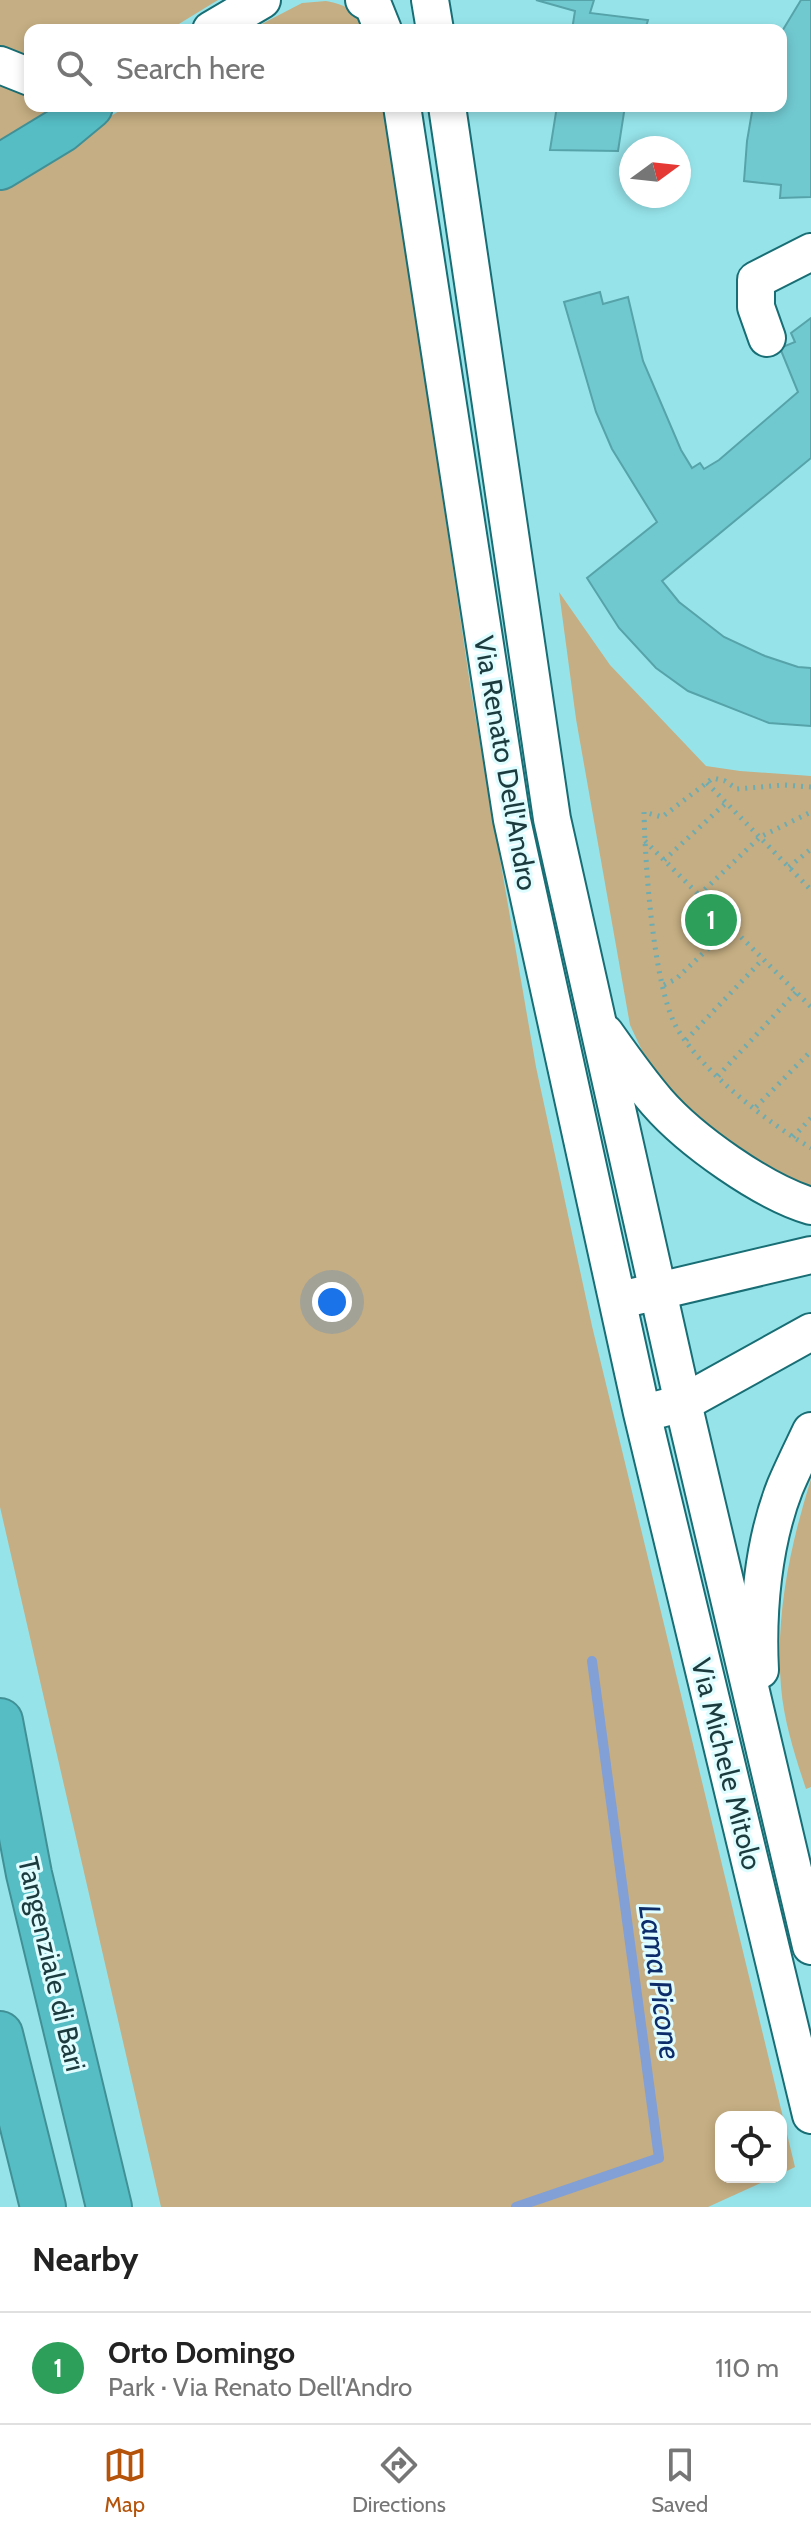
<!DOCTYPE html>
<html lang="en">
<head>
<meta charset="utf-8">
<style>
	:root { --surface:#fff; --page:#f2f2f2; --text:#222; --muted:#767676; --line:#e0e0e0; --accent:#b45309 }
	body { margin:0; font-family:Cabin,sans-serif; background:var(--page); color:var(--text) }
	.controls { position:absolute; right:24px; bottom:24px; display:grid; overflow:hidden; border-radius:16px; box-shadow:0 4px 12px #0003 }
	.controls button { width:72px; height:72px; display:grid; place-items:center; padding:0; border:0; border-bottom:2px solid var(--line); background:var(--surface); color:var(--text); font:40px sans-serif }
	.compass { position:absolute; left:619px; top:136px; width:72px; height:72px; border-radius:50%; background:var(--surface); box-shadow:0 4px 12px #0003; rotate:75deg }
	.you { position:absolute; left:332px; top:1302px; width:28px; height:28px; margin:-20px; border:6px solid #fff; border-radius:50%; background:#1a73e8; box-shadow:0 0 0 12px #1a73e833 }
	.badge { display:grid; place-items:center; width:52px; height:52px; border-radius:50%; background:var(--accent); color:#fff; font-size:26px; font-weight:700 }
	.pin { position:absolute; translate:-50% -50%; border:4px solid #fff; box-shadow:0 2px 8px #0006 }
	.list { margin:0; padding:0; list-style:none }
	h2 { display:flex; justify-content:space-between; align-items:center; height:104px; margin:0; padding:0 32px; font-size:34px }
	h2 small { font-size:26px; font-weight:400; color:var(--muted) }
	.list li { display:grid; grid-template-columns:52px 1fr auto; gap:24px; align-items:center; box-sizing:border-box; height:112px; padding:0 32px; border-top:2px solid var(--line) }
	.list b { display:block; font-size:30px; white-space:nowrap }
	.list p { margin:0; font-size:26px; white-space:nowrap; color:var(--muted) }
	.list em { font-size:26px; font-style:normal; color:var(--muted) }
	.icon { flex:none; width:44px; height:44px; fill:none; stroke:currentColor; stroke-width:2; stroke-linecap:round; stroke-linejoin:round }
	.map { position:relative; flex:none; width:811px; height:2207px; overflow:hidden }
	.search { position:absolute; background:var(--surface); box-shadow:0 4px 12px #0003; left:24px; right:24px; top:24px; height:88px; display:flex; align-items:center; gap:20px; box-sizing:border-box; padding:0 28px; border-radius:16px; color:var(--muted); font-size:30px }
	.sheet { height:216px; background:var(--surface) }
	nav { display:flex; justify-content:space-around; align-items:center; box-sizing:border-box; height:112px; border-top:2px solid var(--line); background:var(--surface); font-size:22px; color:var(--muted) }
	nav a { display:grid; justify-items:center; gap:4px }
	nav .on { color:var(--accent) }
	.map>svg:first-child { display:block }
</style>
</head>
<body>
<div class="map">
<svg width="811" height="2207" viewBox="0 0 811 2207">
	<rect width="100%" height="100%" fill="#96e4ea"/>
	<g fill="#c5ae83">
		<polygon points="0,0 218,0 169,30 30,30 30,60 0,46"/>
		<path d="M 326,1 C 346,5 359,11 370,30 L 250,30 L 302,3 Z"/>
		<polygon points="0,85 30,96 30,106 70,106 0,149"/>
		<polygon points="127,106 385,106 471,691 536,1067 592,1326 795,2167 781,2174 781,2117 721,2117 721,2177 774,2177 708,2207 161,2207 0,1507 0,186"/>
		<polygon points="559,592 610,665 706,766 740,771 811,776 811,1192 738,1150 690,1111 653,1074 630,1025 576,719"/>
		<path d="M 811,1479 L 811,1787 L 806,1789 C 795,1756 784,1722 781,1687 C 775,1616 790,1546 811,1479 Z"/>
	</g>
	<g fill="none" stroke-linecap="round" stroke-linejoin="round">
		<polyline stroke="#82a0d5" stroke-width="10" points="516,2207 659,2158 592,1661"/>
	</g>
	<g fill="#71c9d0" stroke="#56a3a9" stroke-width="2">
		<polygon points="536,0 594,0 590,13 648,20 645,30 572,30 575,11"/>
		<polygon points="801,0 811,0 811,197 780,198 781,185 744,181 747,141 753,106 781,106 781,33"/>
		<polygon points="557,106 625,106 618,151 550,150"/>
		<polygon points="600,292 603,304 628,297 643,361 681,450 692,468 700,463 704,469 719,460 798,392 780,348 795,342 791,333 811,318 811,458 662,581 679,602 724,637 765,656 798,667 811,668 811,726 769,723 688,691 656,668 619,628 587,578 657,522 612,449 596,412 564,302"/>
	</g>
	<g fill="none" stroke-linecap="round" stroke-linejoin="round">
		<g stroke="#186e74" stroke-width="40">
			<g id="minor">
				<polyline points="364,0 373,5 383,30"/>
				<polyline points="430,0 435,30"/>
				<polyline points="211,30 262,0"/>
				<polyline points="0,65 30,77"/>
				<polyline points="402,106 512,820 642,1413 811,2115"/>
				<polyline points="447,106 552,819 683,1403 811,1946"/>
				<polyline points="767,338 756,307 756,280 811,252"/>
				<path d="M 605,1033 C 622,1057 638,1080 657,1102 C 690,1140 763,1192 811,1206"/>
				<polyline points="633,1297 811,1255"/>
				<polyline points="660,1409 683,1403 811,1332"/>
				<path d="M 760,1670 C 757,1611 763,1543 785,1487 C 793,1468 802,1450 811,1431"/>
			</g>
		</g>
		<g stroke="#419096" stroke-width="48">
			<g id="highway">
				<polyline points="0,167 61,130 90,106"/>
				<polyline points="0,1721 29,1874 109,2207"/>
				<polyline points="0,2034 43,2207"/>
			</g>
		</g>
		<g stroke="#6dacb1" stroke-width="5" stroke-dasharray="2 6" stroke-linecap="butt">
			<polyline points="707,783 811,890"/>
			<path d="M 811,787 L 784,785 L 737,789 L 725,781 L 713,778 L 662,817 L 644,812 C 645,862 653,989 678,1030 C 704,1073 768,1123 811,1148"/>
			<polyline points="645,841 811,1007"/>
			<polyline points="664,860 726,803"/>
			<polyline points="789,867 811,849"/>
			<polyline points="699,895 760,837 811,812"/>
			<polyline points="664,985 676,979 731,927"/>
			<polyline points="686,1040 763,959"/>
			<polyline points="718,1076 796,992"/>
			<polyline points="756,1107 811,1051"/>
			<polyline points="793,1137 811,1118"/>
		</g>
		<use href="#minor" stroke="#fff" stroke-width="36"/>
		<use href="#highway" stroke="#56bdc5" stroke-width="44"/>
	</g>
	<g text-anchor="middle" dominant-baseline="central" stroke-width="6" stroke-linejoin="round" paint-order="stroke">
		<g font-size="28" fill="#1b3b3e" stroke="#dffcfe">
			<text transform="translate(506 763) rotate(80)">Via Renato Dell'Andro</text>
			<text transform="translate(727 1764) rotate(76)">Via Michele Mitolo</text>
			<text transform="translate(52 1964) rotate(77)">Tangenziale di Bari</text>
		</g>
		<g font-size="30" font-style="italic" fill="#0d2c6a" stroke="#dffcfe">
			<text transform="translate(660 1982) rotate(82)">Lama Picone</text>
		</g>
	</g>
</svg>
<div class="controls">
<button><svg class="icon" aria-label="locate" viewBox="0 0 24 24"><circle cx="12" cy="12" r="6"/><path d="M12 2v4M12 18v4M2 12h4M18 12h4"/></svg></button>
</div>
<svg class="compass" viewBox="-18 -18 36 36"><path d="M0-13l5 13h-10z" fill="#e53935"/><path d="M0 13l5-13h-10z" fill="#767676"/></svg>
<div class="you"></div>
<div class="pin badge" style="left:711px;top:920px;background:#2e9e5b">1</div>
<div class="search"><svg class="icon" aria-label="search" viewBox="0 0 24 24"><circle cx="10" cy="10" r="6"/><path d="M15 15l6 6"/></svg>Search here</div>
</div>
<section class="sheet">
<h2>Nearby<small></small></h2>
<ul class="list">
<li><span class="badge" style="background:#2e9e5b">1</span><div><b>Orto Domingo</b><p>Park · Via Renato Dell'Andro</p></div><em>110 m</em></li>
</ul>
</section>
<nav>
<a class="on"><svg class="icon" aria-label="map" viewBox="0 0 24 24"><path d="M3 6l6-2 6 2 6-2v14l-6 2-6-2-6 2zM9 4v14M15 6v14"/></svg>Map</a>
<a><svg class="icon" aria-label="directions" viewBox="0 0 24 24"><path d="M12 3l9 9-9 9-9-9zM9 14v-3h6M13 9l2 2-2 2"/></svg>Directions</a>
<a><svg class="icon" aria-label="saved" viewBox="0 0 24 24"><path d="M7 4h10v16l-5-4-5 4z"/></svg>Saved</a>
</nav>
</body>
</html>
